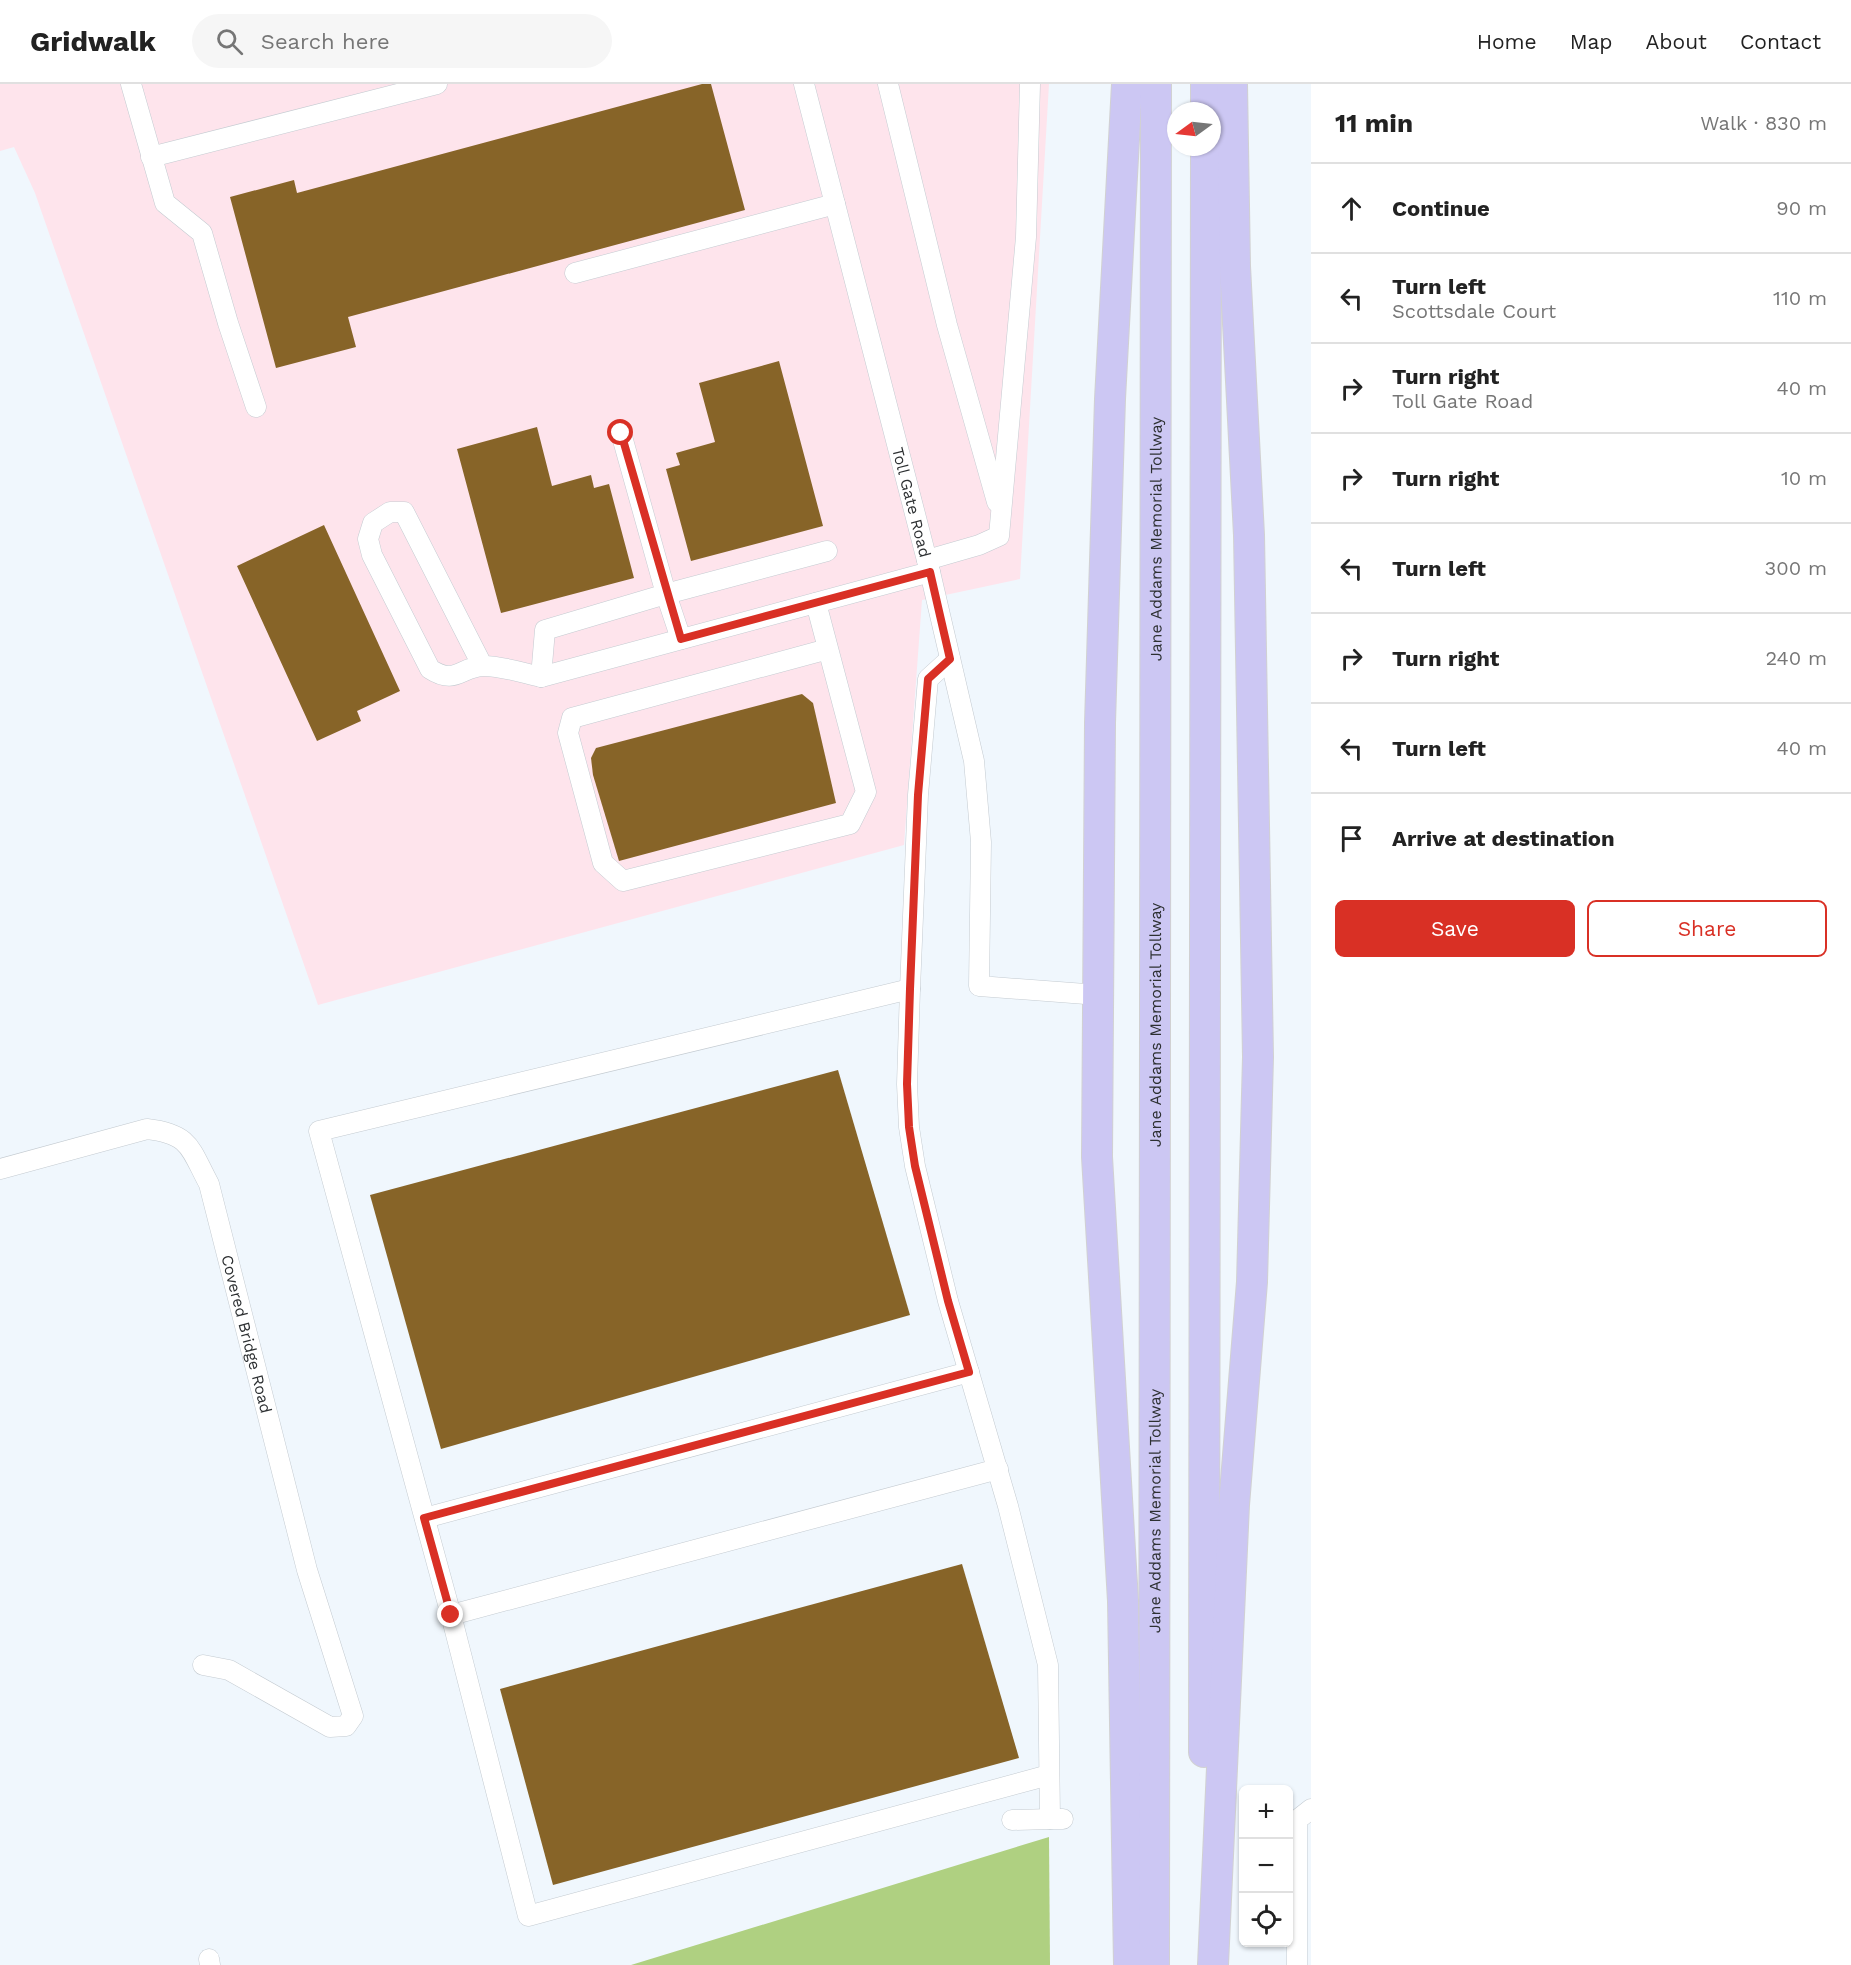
<!DOCTYPE html>
<html lang="en">
<head>
<meta charset="utf-8">
<style>
	:root { --surface:#fff; --page:#f6f6f6; --text:#222; --muted:#767676; --line:#e0e0e0; --accent:#d93025 }
	body { margin:0; font-family:"Work Sans",sans-serif; background:var(--page); color:var(--text) }
	.controls { position:absolute; right:18px; bottom:18px; display:grid; overflow:hidden; border-radius:9px; box-shadow:0 2px 4px #0004 }
	.controls button { width:54px; height:54px; display:grid; place-items:center; padding:0; border:0; border-bottom:2px solid var(--line); background:var(--surface); color:var(--text); font:30px sans-serif }
	.compass { position:absolute; left:1167px; top:18px; width:54px; height:54px; border-radius:50%; background:var(--surface); box-shadow:0 2px 4px #0004; rotate:255deg }
	.stop { position:absolute; width:18px; height:18px; margin:-14px; border:4px solid #d93025; border-radius:50%; background:#fff }
	.stop.end { background:#d93025; border-color:#fff; box-shadow:0 2px 6px #0008 }
	.list { margin:0; padding:0; list-style:none }
	h2 { display:flex; justify-content:space-between; align-items:center; height:78px; margin:0; padding:0 24px; font-size:26px }
	h2 small { font-size:20px; font-weight:400; color:var(--muted) }
	.list li { display:grid; grid-template-columns:39px 1fr auto; gap:18px; align-items:center; box-sizing:border-box; height:90px; padding:0 24px; border-top:2px solid var(--line) }
	.list b { display:block; font-size:22px; white-space:nowrap }
	.list p { margin:0; font-size:20px; white-space:nowrap; color:var(--muted) }
	.list em { font-size:20px; font-style:normal; color:var(--muted) }
	.actions { display:flex; gap:12px; padding:18px 24px }
	.actions a { flex:1; padding:14px 0; border:2px solid var(--accent); border-radius:9px; text-align:center; font-size:21px; color:var(--accent) }
	.actions .main { background:var(--accent); color:#fff }
	.icon { flex:none; width:33px; height:33px; fill:none; stroke:currentColor; stroke-width:2; stroke-linecap:round; stroke-linejoin:round }
	.map { position:relative; flex:none; width:1311px; height:1881px; overflow:hidden }
	header { display:flex; align-items:center; gap:36px; box-sizing:border-box; height:84px; padding:0 30px; background:var(--surface); border-bottom:2px solid var(--line) }
	header strong { font-size:28px }
	nav { display:flex; gap:33px; margin-inline-start:auto; font-size:21px }
	.search { width:420px; height:54px; background:var(--page); display:flex; align-items:center; gap:15px; box-sizing:border-box; padding:0 21px; border-radius:33px; color:var(--muted); font-size:22px }
	main { display:flex }
	aside { flex:1; background:var(--surface) }
	.map>svg:first-child { display:block }
</style>
</head>
<body>
<header>
<strong>Gridwalk</strong>
<div class="search"><svg class="icon" aria-label="search" viewBox="0 0 24 24"><circle cx="10" cy="10" r="6"/><path d="M15 15l6 6"/></svg>Search here</div>
<nav><a>Home</a><a>Map</a><a>About</a><a>Contact</a></nav>
</header>
<main>
<div class="map">
<svg width="1311" height="1881" viewBox="0 0 1311 1881">
	<rect width="100%" height="100%" fill="#f0f7fd"/>
	<polygon fill="#fee4ec" points="0,0 1049,0 1020,495 922,516 904,761 318,921 35,109 14,63 0,67"/>
	<polygon fill="#afd081" points="1049,1753 1050,1881 631,1881"/>
	<g fill="#876428">
		<polygon points="702,0 711,0 745,126 348,233 356,263 276,284 230,113 294,96 297,109"/>
		<polygon points="779,277 823,442 691,477 666,385 680,381 676,369 715,358 699,299"/>
		<polygon points="537,343 552,402 591,391 594,404 609,400 634,494 501,529 457,365"/>
		<polygon points="324,441 400,607 357,627 361,637 317,657 237,482"/>
		<polygon points="802,610 813,619 836,719 619,777 593,691 591,674 596,664"/>
		<polygon points="838,986 910,1231 441,1365 370,1111"/>
		<polygon points="962,1480 1019,1674 553,1801 500,1605"/>
	</g>
	<g fill="none" stroke-linecap="round" stroke-linejoin="round">
		<g stroke="#c4cbd1" stroke-width="21">
			<g id="minor">
				<polyline points="131,0 165,119 202,149 228,239 256,323"/>
				<path id="s1" d="M 804,0 L 930,488 L 974,677 L 981,758 L 979,902 L 1099,911"/>
				<polyline points="888,0 947,241 997,418"/>
				<polyline points="151,73 437,0"/>
				<polyline points="575,189 835,120"/>
				<polyline points="927,476 979,461 999,452 1026,153 1030,0"/>
				<polyline points="816,519 866,708 850,740 623,797 603,779 568,649 572,634 828,565"/>
				<polyline points="681,555 666,510 827,467"/>
				<polyline points="950,575 928,595 918,711 910,905 907,1000 909,1043 915,1082 948,1217 1008,1422 1048,1581 1050,1735 1063,1735"/>
				<path d="M 482,581 L 404,428 L 390,428 L 373,439 L 368,455 L 372,471 L 430,585 C 456,602 461,582 484,582 C 502,582 523,589 541,593 L 930,488"/>
				<polyline points="541,593 545,546 666,510 621,349"/>
				<path id="s2" d="M 0,1085 L 147,1045 C 191,1050 190,1065 209,1100 L 307,1486 L 353,1632 L 346,1642 L 330,1643 L 229,1586 L 203,1581"/>
				<polyline points="998,1385 451,1531 528,1832 1049,1691"/>
				<polyline points="425,1434 969,1288"/>
				<polyline points="451,1531 319,1047 910,905"/>
				<polyline points="1012,1736 1050,1735"/>
				<polyline points="209,1875 210,1881"/>
				<polyline points="1297,1881 1297,1736 1311,1725"/>
			</g>
		</g>
		<g stroke="#d1d1d2" stroke-width="32">
			<g id="highway">
				<polyline points="1127,0 1110,315 1100,639 1097,1073 1123,1517 1129,1881"/>
				<polyline points="1206,27 1206,0"/>
				<polyline points="1204,1668 1206,63"/>
				<path id="s3" d="M 1154,1881 L 1156,0"/>
				<polyline points="1213,1881 1234,1421 1252,1198 1258,973 1249,451 1235,182 1232,0"/>
			</g>
		</g>
		<use href="#minor" stroke="#fff" stroke-width="20"/>
		<use href="#highway" stroke="#ccc7f3" stroke-width="30"/>
	</g>
	<g fill="none" stroke-linecap="round" stroke-linejoin="round">
		<polyline stroke="#d93025" stroke-width="8" points="451,1531 424,1434 969,1288 948,1217 915,1082 909,1043 907,1000 910,905 918,711 928,595 950,575 930,488 681,555 621,349"/>
	</g>
	<g text-anchor="middle" dominant-baseline="central" stroke-width="6" stroke-linejoin="round" paint-order="stroke">
		<g font-size="16" fill="#2d3032" stroke="#fff">
			<text stroke="none"><textPath href="#s1" startOffset="432">Toll Gate Road</textPath></text>
			<text stroke="none"><textPath href="#s3" startOffset="1426">Jane Addams Memorial Tollway</textPath></text>
			<text stroke="none"><textPath href="#s3" startOffset="940">Jane Addams Memorial Tollway</textPath></text>
			<text stroke="none"><textPath href="#s2" startOffset="396">Covered Bridge Road</textPath></text>
			<text stroke="none"><textPath href="#s3" startOffset="454">Jane Addams Memorial Tollway</textPath></text>
		</g>
	</g>
</svg>
<div class="controls">
<button>+</button>
<button>−</button>
<button><svg class="icon" aria-label="locate" viewBox="0 0 24 24"><circle cx="12" cy="12" r="6"/><path d="M12 2v4M12 18v4M2 12h4M18 12h4"/></svg></button>
</div>
<svg class="compass" viewBox="-18 -18 36 36"><path d="M0-13l5 13h-10z" fill="#e53935"/><path d="M0 13l5-13h-10z" fill="#767676"/></svg>
<div class="stop" style="left:621px;top:349px"></div>
<div class="stop end" style="left:451px;top:1531px"></div>
</div>
<aside>
<h2>11 min<small>Walk · 830 m</small></h2>
<ul class="list">
<li><svg class="icon" aria-label="ahead" viewBox="0 0 24 24"><path d="M12 20V5M6 11l6-6 6 6"/></svg><div><b>Continue</b></div><em>90 m</em></li>
<li><svg class="icon" aria-label="left" viewBox="0 0 24 24"><path d="M17 20v-9H6M10 6l-5 5 5 5"/></svg><div><b>Turn left</b><p>Scottsdale Court</p></div><em>110 m</em></li>
<li><svg class="icon" aria-label="right" viewBox="0 0 24 24"><path d="M7 20v-9h11M14 6l5 5-5 5"/></svg><div><b>Turn right</b><p>Toll Gate Road</p></div><em>40 m</em></li>
<li><svg class="icon" aria-label="right" viewBox="0 0 24 24"><path d="M7 20v-9h11M14 6l5 5-5 5"/></svg><div><b>Turn right</b></div><em>10 m</em></li>
<li><svg class="icon" aria-label="left" viewBox="0 0 24 24"><path d="M17 20v-9H6M10 6l-5 5 5 5"/></svg><div><b>Turn left</b></div><em>300 m</em></li>
<li><svg class="icon" aria-label="right" viewBox="0 0 24 24"><path d="M7 20v-9h11M14 6l5 5-5 5"/></svg><div><b>Turn right</b></div><em>240 m</em></li>
<li><svg class="icon" aria-label="left" viewBox="0 0 24 24"><path d="M17 20v-9H6M10 6l-5 5 5 5"/></svg><div><b>Turn left</b></div><em>40 m</em></li>
<li><svg class="icon" aria-label="arrive" viewBox="0 0 24 24"><path d="M6 21V4h12l-3 4 3 4H6"/></svg><div><b>Arrive at destination</b></div></li>
</ul>
<div class="actions"><a class="main">Save</a><a>Share</a></div>
</aside>
</main>
</body>
</html>
